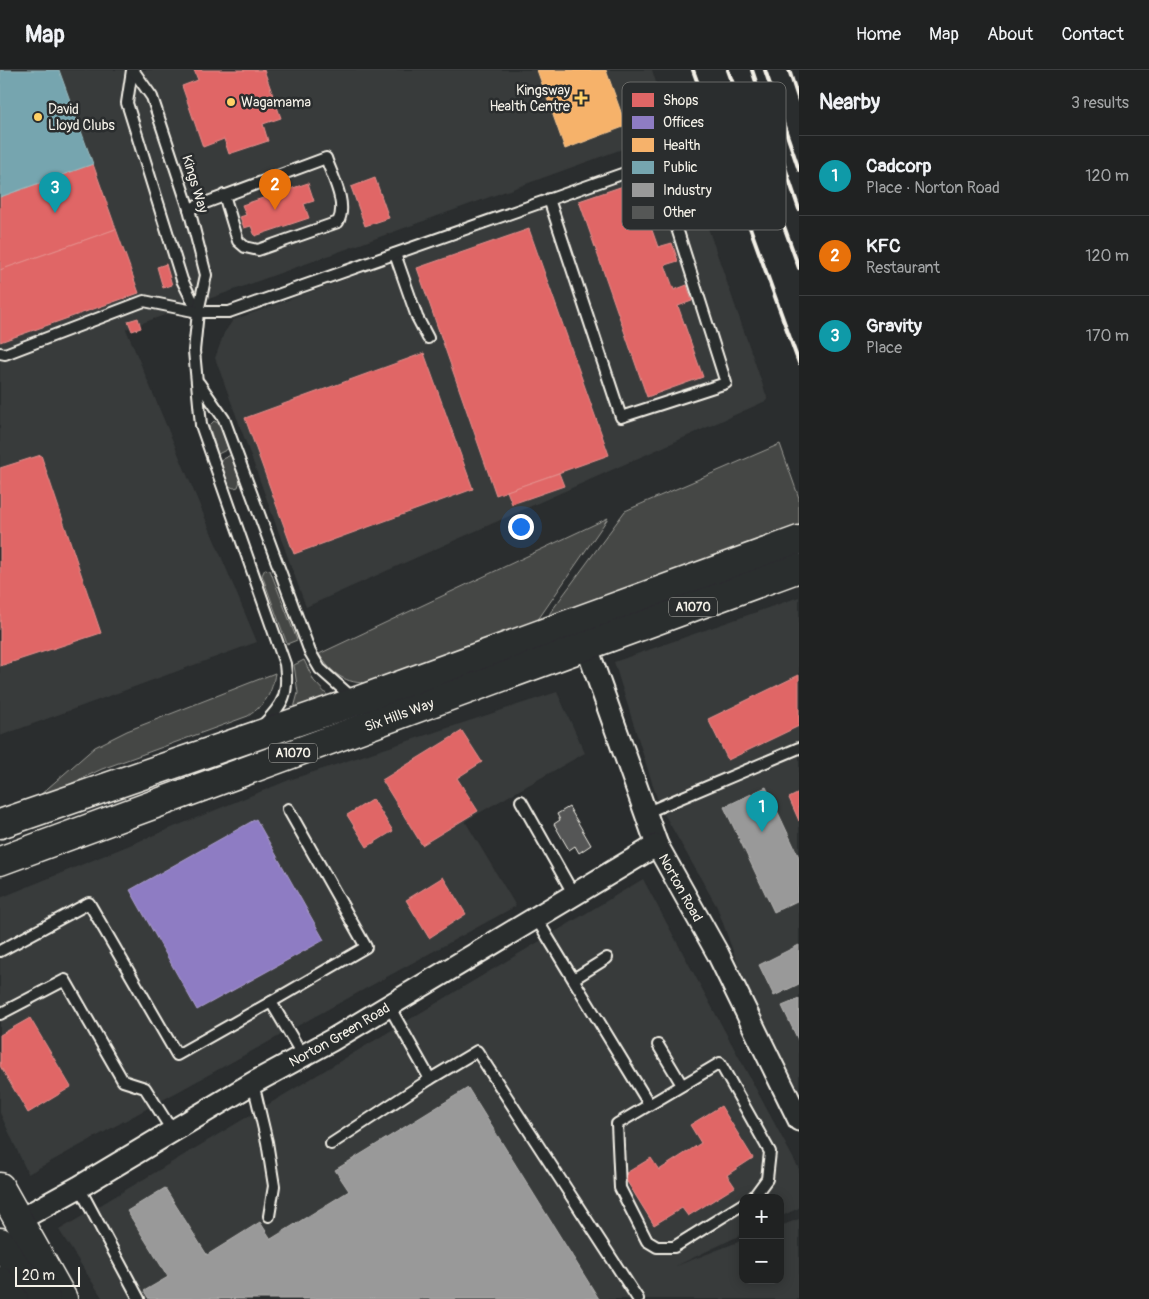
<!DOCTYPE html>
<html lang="en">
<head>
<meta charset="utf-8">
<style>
	:root { --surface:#202222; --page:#282a2a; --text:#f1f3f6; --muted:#a2a4a5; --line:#3d3f40; --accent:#ffd166 }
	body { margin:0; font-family:Pangolin,sans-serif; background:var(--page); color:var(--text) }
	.controls { position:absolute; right:15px; bottom:15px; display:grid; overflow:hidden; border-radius:10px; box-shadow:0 2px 12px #0003 }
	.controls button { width:45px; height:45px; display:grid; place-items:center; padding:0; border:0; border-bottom:1px solid var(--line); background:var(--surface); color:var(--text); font:25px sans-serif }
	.scale { position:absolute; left:15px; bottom:12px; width:65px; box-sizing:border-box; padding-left:5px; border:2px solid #f4f1e8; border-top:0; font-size:14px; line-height:18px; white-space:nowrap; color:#f4f1e8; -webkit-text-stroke:4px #2a2d2e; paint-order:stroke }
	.you { position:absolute; left:520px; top:456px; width:18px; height:18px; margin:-12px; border:4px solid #fff; border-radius:50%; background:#1a73e8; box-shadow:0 0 0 8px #1a73e833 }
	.badge { display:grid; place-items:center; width:32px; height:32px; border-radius:50%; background:var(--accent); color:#fff; font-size:16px; font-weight:700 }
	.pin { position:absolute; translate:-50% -41px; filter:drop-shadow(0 1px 2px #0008) }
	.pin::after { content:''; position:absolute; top:26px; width:18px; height:15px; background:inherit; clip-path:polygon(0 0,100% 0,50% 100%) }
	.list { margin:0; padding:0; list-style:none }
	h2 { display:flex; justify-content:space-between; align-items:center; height:65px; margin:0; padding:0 20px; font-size:21px }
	h2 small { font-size:16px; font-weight:400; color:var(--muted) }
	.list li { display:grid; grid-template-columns:32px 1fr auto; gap:15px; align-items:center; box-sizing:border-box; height:80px; padding:0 20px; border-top:1px solid var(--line) }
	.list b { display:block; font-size:19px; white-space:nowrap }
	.list p { margin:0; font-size:16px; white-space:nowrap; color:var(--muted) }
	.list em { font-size:16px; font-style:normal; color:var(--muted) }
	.map { position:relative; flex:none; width:799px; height:1229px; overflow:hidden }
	header { display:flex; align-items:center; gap:30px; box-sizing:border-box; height:70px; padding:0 25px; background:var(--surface); border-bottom:1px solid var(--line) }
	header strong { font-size:24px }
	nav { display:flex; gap:28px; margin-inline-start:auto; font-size:18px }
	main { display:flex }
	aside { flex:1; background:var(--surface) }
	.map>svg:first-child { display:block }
</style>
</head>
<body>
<header>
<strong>Map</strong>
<nav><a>Home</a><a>Map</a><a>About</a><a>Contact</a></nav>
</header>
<main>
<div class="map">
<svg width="799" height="1229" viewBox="0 0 799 1229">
	<rect width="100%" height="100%" fill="#2a2d2e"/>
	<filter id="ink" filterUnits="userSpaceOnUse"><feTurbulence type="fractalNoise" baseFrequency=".02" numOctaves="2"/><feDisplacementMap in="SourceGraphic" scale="10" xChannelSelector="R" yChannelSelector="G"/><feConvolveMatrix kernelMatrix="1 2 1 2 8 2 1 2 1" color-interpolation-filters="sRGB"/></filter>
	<g filter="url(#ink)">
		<g fill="#373a3a">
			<polygon points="0,0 652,0 672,61 126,259 257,572 0,666"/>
			<polygon points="683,86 768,330 306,537 215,288 224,263 233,250"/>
			<polygon points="799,527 799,1064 717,837 659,735 614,592"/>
			<polygon points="557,622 585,683 465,751 516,836 28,1104 0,1043 0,828 289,710"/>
			<polygon points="643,809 799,1099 799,1138 780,1147 780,1128 743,1128 743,1164 676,1196 743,1170 743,1210 780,1210 780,1156 799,1149 799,1229 103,1229 59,1160"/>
		</g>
		<g fill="#444645" stroke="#9c9c96">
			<polygon points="214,351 220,354 228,379 218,384 209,356"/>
			<polygon points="780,374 799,428 799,456 549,548 550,543 625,441"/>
			<polygon points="231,385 240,411 238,417 234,418 229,416 220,390"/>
			<path d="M 608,448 L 535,554 L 370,613 C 345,614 332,604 319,584 Z"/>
			<polygon points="265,499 270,500 297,570 287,574 262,505"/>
			<polygon points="304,590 314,611 330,628 293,642 298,623 294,595"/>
			<path d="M 275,603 C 272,623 266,634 248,646 L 102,699 L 32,732 L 95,677 L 127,661 Z"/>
		</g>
		<g fill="#e06666" stroke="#e6908d">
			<polygon points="194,0 264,0 281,48 263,54 268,71 229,84 224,69 203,77 182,16 198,10"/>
			<polygon points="93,94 116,159 0,200 0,127"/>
			<polygon points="375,108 389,148 365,156 351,117"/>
			<polygon points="635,112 658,177 672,173 678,191 665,195 674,220 687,215 692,231 678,236 703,307 647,327 579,131"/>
			<polygon points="308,113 314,131 304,134 309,148 255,166 251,156 244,158 240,147 246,145 242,135"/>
			<polygon points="116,159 139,223 0,272 0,200"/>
			<polygon points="529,159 609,385 496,425 417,198"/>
			<polygon points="166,194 172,215 163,218 157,197"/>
			<polygon points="138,248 141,258 132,261 128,251"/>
			<polygon points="424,283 473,419 294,484 245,348"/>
			<polygon points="41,385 101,563 0,596 0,398"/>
			<polygon points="559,403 564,416 512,434 507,421"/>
			<polygon points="799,605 799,656 728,690 708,649"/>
			<polygon points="462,661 482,692 457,708 478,741 422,775 382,710"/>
			<polygon points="799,723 799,751 789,728"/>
			<polygon points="373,729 393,761 367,777 347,745"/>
			<polygon points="443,807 466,844 429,868 406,830"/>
			<polygon points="30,948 71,1017 28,1043 0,996 0,965"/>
			<polygon points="721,1036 753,1088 727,1105 735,1117 688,1146 682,1138 654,1155 623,1105 651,1088 659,1100 701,1073 690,1055"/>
		</g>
		<polygon fill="#8e7cc3" stroke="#ad9fce" points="256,749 324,870 197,940 130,820"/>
		<polygon fill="#f6b26b" stroke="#f5c590" points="537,0 606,0 626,56 565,79"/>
		<polygon fill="#76a5af" stroke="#9cbcc0" points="0,0 59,0 93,94 0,127"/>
		<g fill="#999" stroke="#b4b3b1">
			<polygon points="766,717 799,787 799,830 774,842 724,737"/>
			<polygon points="799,875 799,914 774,926 759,895"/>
			<polygon points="799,929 799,972 782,936"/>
			<polygon points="468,1018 599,1229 149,1229 144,1221 168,1207 127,1141 165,1118 207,1185 260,1152 271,1169 349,1121 335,1100"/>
		</g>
		<polygon fill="#555756" stroke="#f4f1e8" points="569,737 591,775 579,783 575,776 569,780 554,754 560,750 557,744"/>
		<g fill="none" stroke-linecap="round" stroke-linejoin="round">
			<g stroke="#f4f1e8" stroke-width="14">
				<g id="lane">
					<polyline points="132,0 127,33 182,210 198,242"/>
					<path d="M 133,0 L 152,27 L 189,139 L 206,205 L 198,242 L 194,281 L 201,355 L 285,594 C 289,624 284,634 262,656"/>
					<path d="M 189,139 L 326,88 C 332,106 348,134 338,152 L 258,180 L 245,177 L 238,171 L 224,125"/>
					<polyline points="395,184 417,247 428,268"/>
					<polyline points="0,283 5,284 144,231 198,242 229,242 656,92 726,313 621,347 549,129"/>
					<polyline points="199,313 224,349 310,582 320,599 355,630"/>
					<polyline points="521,731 574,825"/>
					<polyline points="645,743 799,678"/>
					<polyline points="536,848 649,1034"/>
					<polyline points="0,881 89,833 177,985 271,932 303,986"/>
					<polyline points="575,908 607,888"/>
					<polyline points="271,932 366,877 288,739"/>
					<polyline points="0,944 65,910 123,1011 145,1018 173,1062"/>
					<polyline points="658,975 682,1015"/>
					<polyline points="430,1009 477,981 638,1229"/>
					<polyline points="253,1013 267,1072 274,1116 269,1146"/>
					<polyline points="331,1074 430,1009 389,936"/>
					<polyline points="79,1117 139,1229"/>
					<polyline points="743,1134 674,1177 657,1177 647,1171 620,1118 617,1054 720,993 770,1082 767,1109 753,1128"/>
				</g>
			</g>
			<g stroke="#f4f1e8" stroke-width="25">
				<g id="street">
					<path id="s1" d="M 586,575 L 657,775 L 718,884 L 799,1050"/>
					<path id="s2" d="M 19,1150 L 79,1117 L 253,1013 L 332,970 L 657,775"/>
				</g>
			</g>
			<g stroke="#f4f1e8" stroke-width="31">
				<g id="primary">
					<polyline points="0,754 357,631 799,470"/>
					<path id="s3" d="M 0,791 L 799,498"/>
					<polyline points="0,1117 63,1229"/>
					<polyline points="0,1172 16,1197 46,1229"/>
					<polyline points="0,1211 14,1229"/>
				</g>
			</g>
			<use href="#lane" stroke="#2a2d2e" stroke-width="10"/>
			<use href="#street" stroke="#2a2d2e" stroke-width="21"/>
			<use href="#primary" stroke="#2a2d2e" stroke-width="28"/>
			<g stroke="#f4f1e8" stroke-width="4">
				<polyline points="693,0 799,293"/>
				<polyline points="728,0 799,198"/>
				<polyline points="752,0 799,139"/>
				<polyline points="765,0 799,100"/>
				<polyline points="789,0 799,31"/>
			</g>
		</g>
	</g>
	<g fill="#ffd166" stroke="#2a2d2e" stroke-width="2">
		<path d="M578.5 20.5h5v5h5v5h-5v5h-5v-5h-5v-5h5z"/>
		<circle cx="231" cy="32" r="5"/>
		<circle cx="38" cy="47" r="5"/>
	</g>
	<g text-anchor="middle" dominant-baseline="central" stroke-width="5" stroke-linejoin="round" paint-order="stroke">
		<g fill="#2a2d2e" stroke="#b7b6b0" stroke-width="1">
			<rect x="669" y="527.5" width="48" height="19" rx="4"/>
			<rect x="269" y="673.5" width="48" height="19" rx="4"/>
		</g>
		<g font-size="12" font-weight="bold" fill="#f4f1e8">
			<text x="693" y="537">A1070</text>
			<text x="293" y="683">A1070</text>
		</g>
		<g font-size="14" fill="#f4f1e8" stroke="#2a2d2e" text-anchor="start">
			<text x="570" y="20" text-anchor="end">Kingsway<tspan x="570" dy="16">Health Centre</tspan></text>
			<text x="241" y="32">Wagamama</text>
			<text x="48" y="39">David<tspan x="48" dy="16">Lloyd Clubs</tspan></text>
		</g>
		<g font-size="14" fill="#f4f1e8" stroke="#2a2d2e">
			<text transform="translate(195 114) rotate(73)">Kings Way</text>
			<text stroke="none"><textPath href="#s3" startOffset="425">Six Hills Way</textPath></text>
			<text stroke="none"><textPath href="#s1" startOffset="261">Norton Road</textPath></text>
			<text stroke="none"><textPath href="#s2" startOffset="370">Norton Green Road</textPath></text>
		</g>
	</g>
	<rect x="622" y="12" width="164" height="148" rx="8" fill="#2a2d2e" stroke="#676866" stroke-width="1"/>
	<rect x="632" y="23" width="22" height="14" fill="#e06666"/>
	<rect x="632" y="46" width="22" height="13" fill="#8e7cc3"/>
	<rect x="632" y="68" width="22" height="14" fill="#f6b26b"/>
	<rect x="632" y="91" width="22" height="13" fill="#76a5af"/>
	<rect x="632" y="113" width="22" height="14" fill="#999"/>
	<rect x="632" y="136" width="22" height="13" fill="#555756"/>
	<g font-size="14" fill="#f4f1e8">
		<text x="663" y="35">Shops</text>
		<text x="663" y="57">Offices</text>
		<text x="663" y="80">Health</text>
		<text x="663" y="102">Public</text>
		<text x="663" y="125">Industry</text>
		<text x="663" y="147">Other</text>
	</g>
</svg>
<div class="controls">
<button>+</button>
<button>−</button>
</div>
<div class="scale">20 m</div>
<div class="you"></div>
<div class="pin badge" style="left:762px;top:762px;background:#0f9aa8">1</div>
<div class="pin badge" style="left:275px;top:140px;background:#e8710a">2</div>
<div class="pin badge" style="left:55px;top:143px;background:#0f9aa8">3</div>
</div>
<aside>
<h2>Nearby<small>3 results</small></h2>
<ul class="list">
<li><span class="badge" style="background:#0f9aa8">1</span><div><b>Cadcorp</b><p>Place · Norton Road</p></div><em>120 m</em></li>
<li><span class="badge" style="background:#e8710a">2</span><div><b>KFC</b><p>Restaurant</p></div><em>120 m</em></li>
<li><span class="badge" style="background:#0f9aa8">3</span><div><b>Gravity</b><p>Place</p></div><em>170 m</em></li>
</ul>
</aside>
</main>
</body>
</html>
